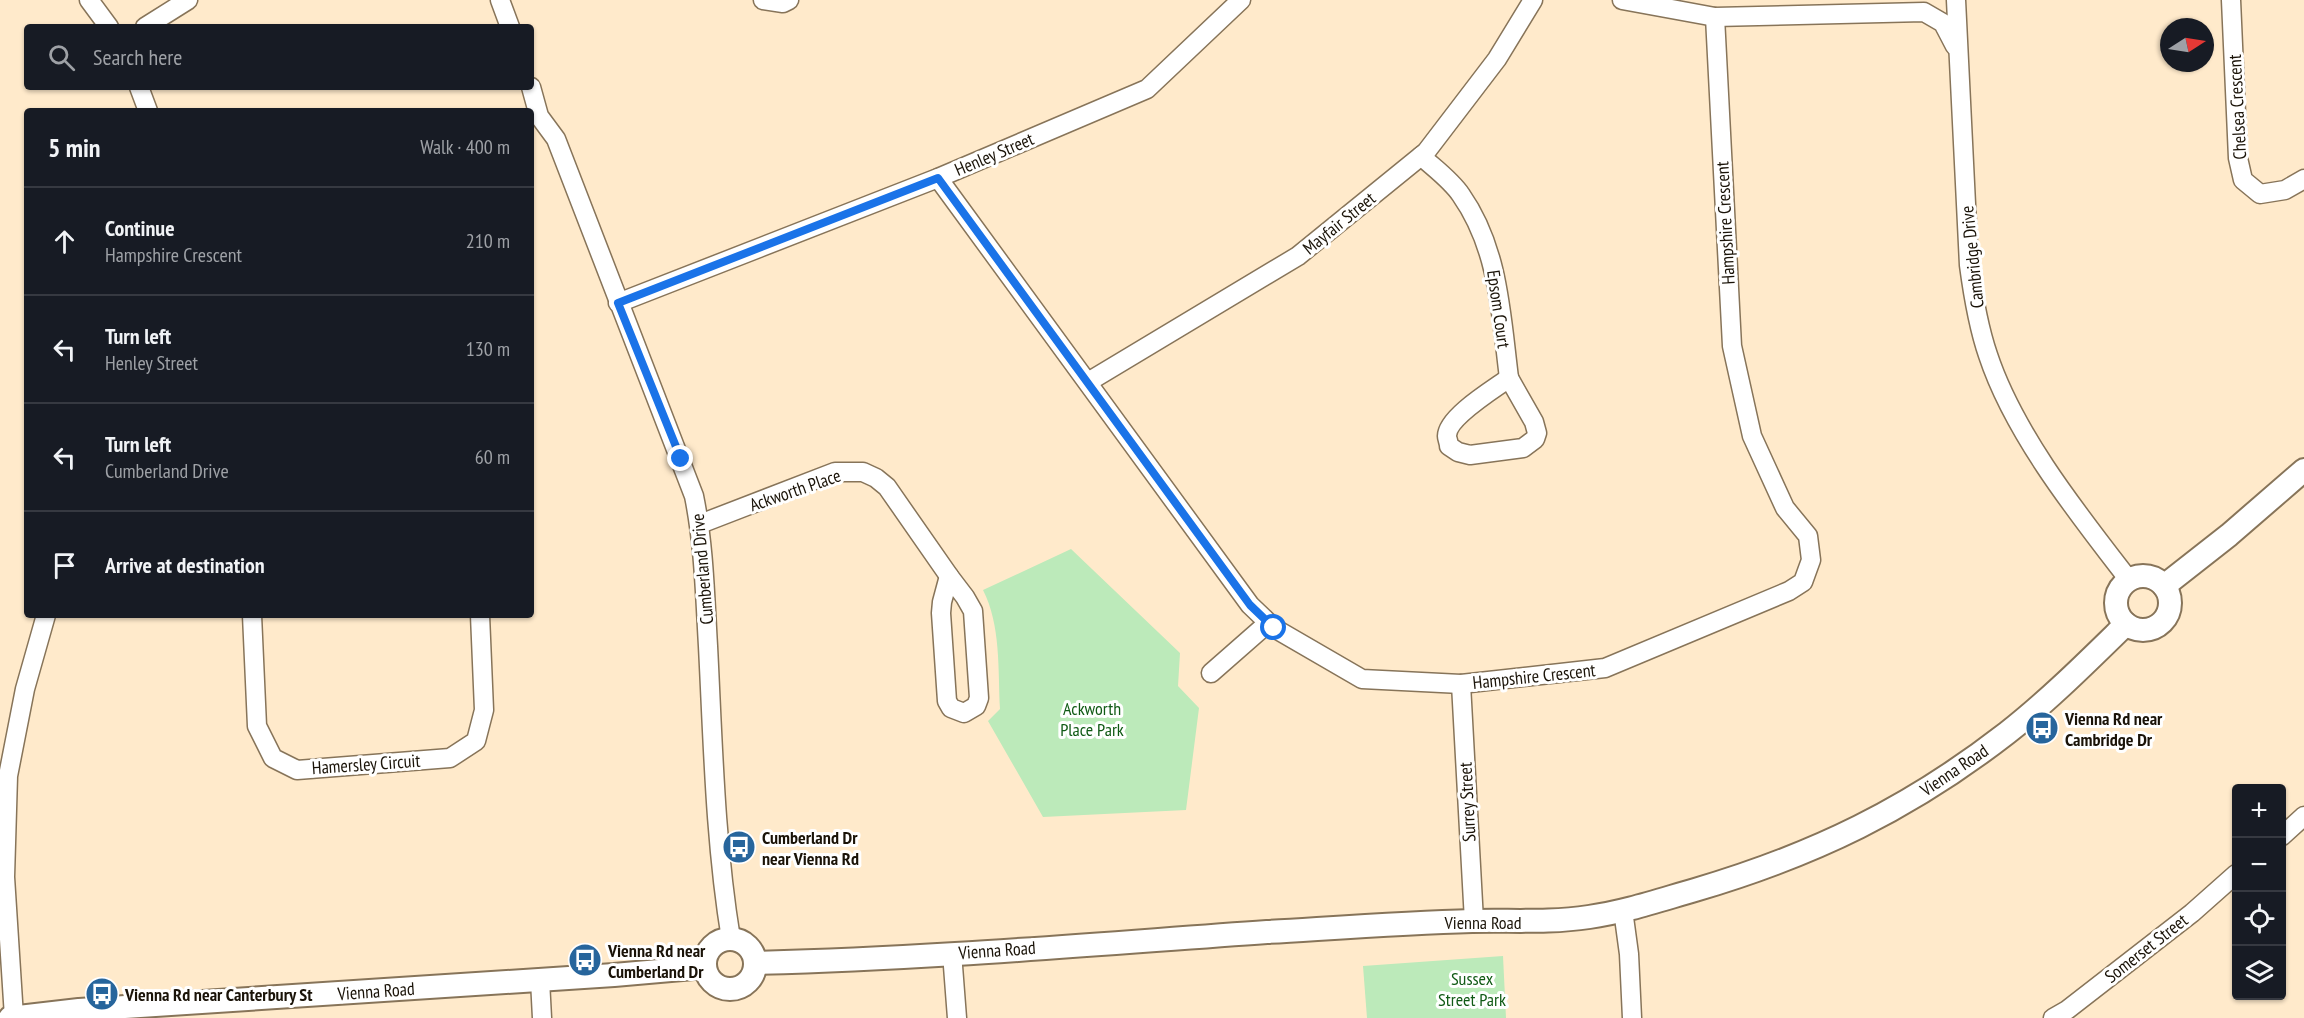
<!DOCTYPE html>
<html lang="en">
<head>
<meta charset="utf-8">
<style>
	:root { --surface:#171b24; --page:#20242c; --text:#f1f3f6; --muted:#9ea1a6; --line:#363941 }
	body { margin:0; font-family:"PT Sans Narrow",sans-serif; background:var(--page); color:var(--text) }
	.controls { position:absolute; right:18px; bottom:18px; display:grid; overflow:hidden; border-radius:6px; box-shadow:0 2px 4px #0004 }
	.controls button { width:54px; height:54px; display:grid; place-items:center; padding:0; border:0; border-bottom:2px solid var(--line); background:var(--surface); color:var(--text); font:30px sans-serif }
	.compass { position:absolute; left:2160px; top:18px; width:54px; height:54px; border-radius:50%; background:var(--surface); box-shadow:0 2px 4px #0004; rotate:78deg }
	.stop { position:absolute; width:18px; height:18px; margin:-14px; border:4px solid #1a73e8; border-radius:50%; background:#fff }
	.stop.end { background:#1a73e8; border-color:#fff; box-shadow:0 2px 6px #0008 }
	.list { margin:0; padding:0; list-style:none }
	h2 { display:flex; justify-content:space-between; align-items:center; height:78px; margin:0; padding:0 24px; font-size:26px }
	h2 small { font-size:20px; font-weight:400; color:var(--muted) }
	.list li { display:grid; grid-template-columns:39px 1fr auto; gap:18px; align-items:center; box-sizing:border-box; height:108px; padding:0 24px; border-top:2px solid var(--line) }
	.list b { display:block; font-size:22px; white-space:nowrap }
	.list p { margin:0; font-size:20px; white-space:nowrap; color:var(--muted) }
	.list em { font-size:20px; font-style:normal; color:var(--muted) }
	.icon { flex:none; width:33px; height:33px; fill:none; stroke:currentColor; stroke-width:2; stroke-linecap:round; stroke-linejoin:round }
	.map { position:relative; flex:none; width:2304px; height:1018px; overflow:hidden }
	.search { position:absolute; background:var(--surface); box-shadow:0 2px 4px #0004; left:24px; top:24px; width:510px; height:66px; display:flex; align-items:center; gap:15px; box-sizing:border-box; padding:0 21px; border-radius:6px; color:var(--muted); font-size:22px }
	.panel { position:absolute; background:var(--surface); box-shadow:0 2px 4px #0004; left:24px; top:108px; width:510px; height:510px; border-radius:6px }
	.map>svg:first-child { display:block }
</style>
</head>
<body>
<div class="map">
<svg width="2304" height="1018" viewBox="0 0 2304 1018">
	<rect width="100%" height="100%" fill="#ffeacb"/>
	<g fill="#bceaba">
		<path d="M 1071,549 L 1180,653 L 1178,686 L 1199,708 L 1186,810 L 1043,817 L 988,721 L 1000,709 C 998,670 1001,625 983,590 Z"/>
		<polygon points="1503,956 1506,1018 1367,1018 1363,966"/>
	</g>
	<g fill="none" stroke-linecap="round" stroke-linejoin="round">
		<g stroke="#877459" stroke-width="21">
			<g id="minor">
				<polyline points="89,0 109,27"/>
				<polyline points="500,0 510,27"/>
				<polyline points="763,0 783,3 789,0"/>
				<polyline points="1622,0 1715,17 1924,12 1943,23 1955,46"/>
				<path d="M 1956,0 L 1969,265 C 1973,295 1978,326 1988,355 C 2014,434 2078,514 2129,580"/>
				<polyline points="2231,0 2238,158 2243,180 2260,194 2285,190 2304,179"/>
				<polyline points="145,27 188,0"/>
				<polyline points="139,87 148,111"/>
				<path d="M 531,87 L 539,116 L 556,139 L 694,496 C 704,545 705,596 708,646 C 713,744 715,842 731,939"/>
				<path d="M 1421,156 C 1434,168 1451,180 1461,195 C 1499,249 1501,315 1509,378"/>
				<polyline points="938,178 1250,605 1274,628 1362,679 1461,684 1605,668 1789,591 1803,582 1811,560 1808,536 1785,508 1752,436 1732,346 1715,17"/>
				<polyline points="618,303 938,178 1147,89 1241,0"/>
				<path d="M 1509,378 L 1534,422 L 1537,433 L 1535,439 L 1523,448 L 1470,455 L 1458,452 L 1449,446 C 1449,442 1447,439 1447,436 C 1447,417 1494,389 1509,378 Z"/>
				<polyline points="1088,382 1298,256 1426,152 1497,59 1533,0"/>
				<polyline points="700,524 835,472 863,472 876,478 887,487 949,576"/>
				<polygon points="949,576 965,597 973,611 979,698 976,706 964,713 951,708 947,701 941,613 942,602"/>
				<polyline points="252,615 257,726 273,758 297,770 450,758 476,741 484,710 480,615"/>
				<polyline points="1211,673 1268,623"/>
				<polyline points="1461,684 1474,921"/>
				<polyline points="2282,836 2304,816"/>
				<polyline points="1623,910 1629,954 1632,1018"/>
				<polyline points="952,953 957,1018"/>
				<polyline points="540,980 542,1018"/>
				<polyline points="14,1017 5,877 8,776 25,689 46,615"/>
				<polyline points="2053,1018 2067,1010 2192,913 2236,874"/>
			</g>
		</g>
		<g stroke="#877459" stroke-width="26">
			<g id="major">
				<circle cx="2143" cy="603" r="27"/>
				<polyline points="2164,586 2229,535 2304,470"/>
				<circle cx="730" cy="964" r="25"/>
				<path d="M 755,963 C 926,959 1096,944 1267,932 C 1335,928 1403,923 1472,921 C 1511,920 1549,923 1589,917 C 1625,912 1660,900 1695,890 C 1814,855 1909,809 2007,733 C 2049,700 2087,662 2126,624"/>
				<polyline points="10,1018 79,1010 614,975 705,967"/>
			</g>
		</g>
		<use href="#minor" stroke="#fff" stroke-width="18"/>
		<use href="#major" stroke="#fff" stroke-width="22"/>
	</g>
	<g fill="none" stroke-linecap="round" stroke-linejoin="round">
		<polyline stroke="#1a73e8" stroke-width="8" points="681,459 618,303 938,178 1250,605 1274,628"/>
	</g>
	<defs>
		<g id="bus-disc" transform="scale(1.725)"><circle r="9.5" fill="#27659c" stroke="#fff"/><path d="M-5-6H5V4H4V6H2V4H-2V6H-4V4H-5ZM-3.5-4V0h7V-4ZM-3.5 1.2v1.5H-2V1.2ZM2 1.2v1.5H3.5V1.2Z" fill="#fff"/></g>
	</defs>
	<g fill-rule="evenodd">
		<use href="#bus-disc" x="2042" y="728"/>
		<use href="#bus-disc" x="739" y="847"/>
		<use href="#bus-disc" x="585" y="960"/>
		<use href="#bus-disc" x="102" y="994"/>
	</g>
	<g text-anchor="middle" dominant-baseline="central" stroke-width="6" stroke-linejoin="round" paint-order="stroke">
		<g font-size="18" fill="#1a1308" stroke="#fff">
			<text transform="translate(2237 107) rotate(-93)">Chelsea Crescent</text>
			<text transform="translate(994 154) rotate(-23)">Henley Street</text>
			<text transform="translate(1339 223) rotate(-39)">Mayfair Street</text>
			<text transform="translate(1725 223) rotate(-93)">Hampshire Crescent</text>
			<text transform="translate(1972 257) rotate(-96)">Cambridge Drive</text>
			<text transform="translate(1499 309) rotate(82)">Epsom Court</text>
			<text transform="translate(795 490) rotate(-19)">Ackworth Place</text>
			<text transform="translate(702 569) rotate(-95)">Cumberland Drive</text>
			<text transform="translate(1534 676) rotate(-6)">Hampshire Crescent</text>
			<text transform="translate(366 764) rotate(-4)">Hamersley Circuit</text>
			<text transform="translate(1954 770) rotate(-34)">Vienna Road</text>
			<text transform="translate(1467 802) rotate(-93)">Surrey Street</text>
			<text x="1483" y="922">Vienna Road</text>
			<text transform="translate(2146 948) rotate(-38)">Somerset Street</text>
			<text transform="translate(997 950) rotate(-4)">Vienna Road</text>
			<text transform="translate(376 991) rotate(-4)">Vienna Road</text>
		</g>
		<g font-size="18" fill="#105a15" stroke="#fff">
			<text x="1092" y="708">Ackworth<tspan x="1092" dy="21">Place Park</tspan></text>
			<text x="1472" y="978">Sussex<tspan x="1472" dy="21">Street Park</tspan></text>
		</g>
		<g font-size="18" font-weight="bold" fill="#1a1308" stroke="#fff" text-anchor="start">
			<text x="2065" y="718">Vienna Rd near<tspan x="2065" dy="21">Cambridge Dr</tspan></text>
			<text x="762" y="837">Cumberland Dr<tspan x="762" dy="21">near Vienna Rd</tspan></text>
			<text x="608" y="950">Vienna Rd near<tspan x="608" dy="21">Cumberland Dr</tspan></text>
			<text x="125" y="994">Vienna Rd near Canterbury St</text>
		</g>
	</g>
</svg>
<div class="controls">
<button>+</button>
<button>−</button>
<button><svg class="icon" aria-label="locate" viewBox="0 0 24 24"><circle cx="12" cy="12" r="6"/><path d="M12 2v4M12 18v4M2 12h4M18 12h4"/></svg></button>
<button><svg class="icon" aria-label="layers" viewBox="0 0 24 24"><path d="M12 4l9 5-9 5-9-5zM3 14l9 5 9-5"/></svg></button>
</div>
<svg class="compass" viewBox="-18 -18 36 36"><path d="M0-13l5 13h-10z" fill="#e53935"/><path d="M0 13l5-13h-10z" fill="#9ea1a6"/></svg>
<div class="stop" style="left:1274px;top:628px"></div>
<div class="stop end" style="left:681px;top:459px"></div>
<div class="search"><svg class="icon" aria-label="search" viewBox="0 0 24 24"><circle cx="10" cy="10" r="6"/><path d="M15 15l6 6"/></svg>Search here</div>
<section class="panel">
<h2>5 min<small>Walk · 400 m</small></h2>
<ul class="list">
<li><svg class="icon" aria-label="ahead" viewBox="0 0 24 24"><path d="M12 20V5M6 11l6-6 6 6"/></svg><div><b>Continue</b><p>Hampshire Crescent</p></div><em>210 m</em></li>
<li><svg class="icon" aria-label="left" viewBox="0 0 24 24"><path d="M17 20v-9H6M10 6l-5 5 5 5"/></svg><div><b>Turn left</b><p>Henley Street</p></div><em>130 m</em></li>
<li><svg class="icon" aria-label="left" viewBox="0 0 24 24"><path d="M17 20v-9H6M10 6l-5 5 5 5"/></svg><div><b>Turn left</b><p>Cumberland Drive</p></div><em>60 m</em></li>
<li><svg class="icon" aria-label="arrive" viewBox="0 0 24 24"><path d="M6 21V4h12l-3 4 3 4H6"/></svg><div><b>Arrive at destination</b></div></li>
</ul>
</section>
</div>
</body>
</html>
